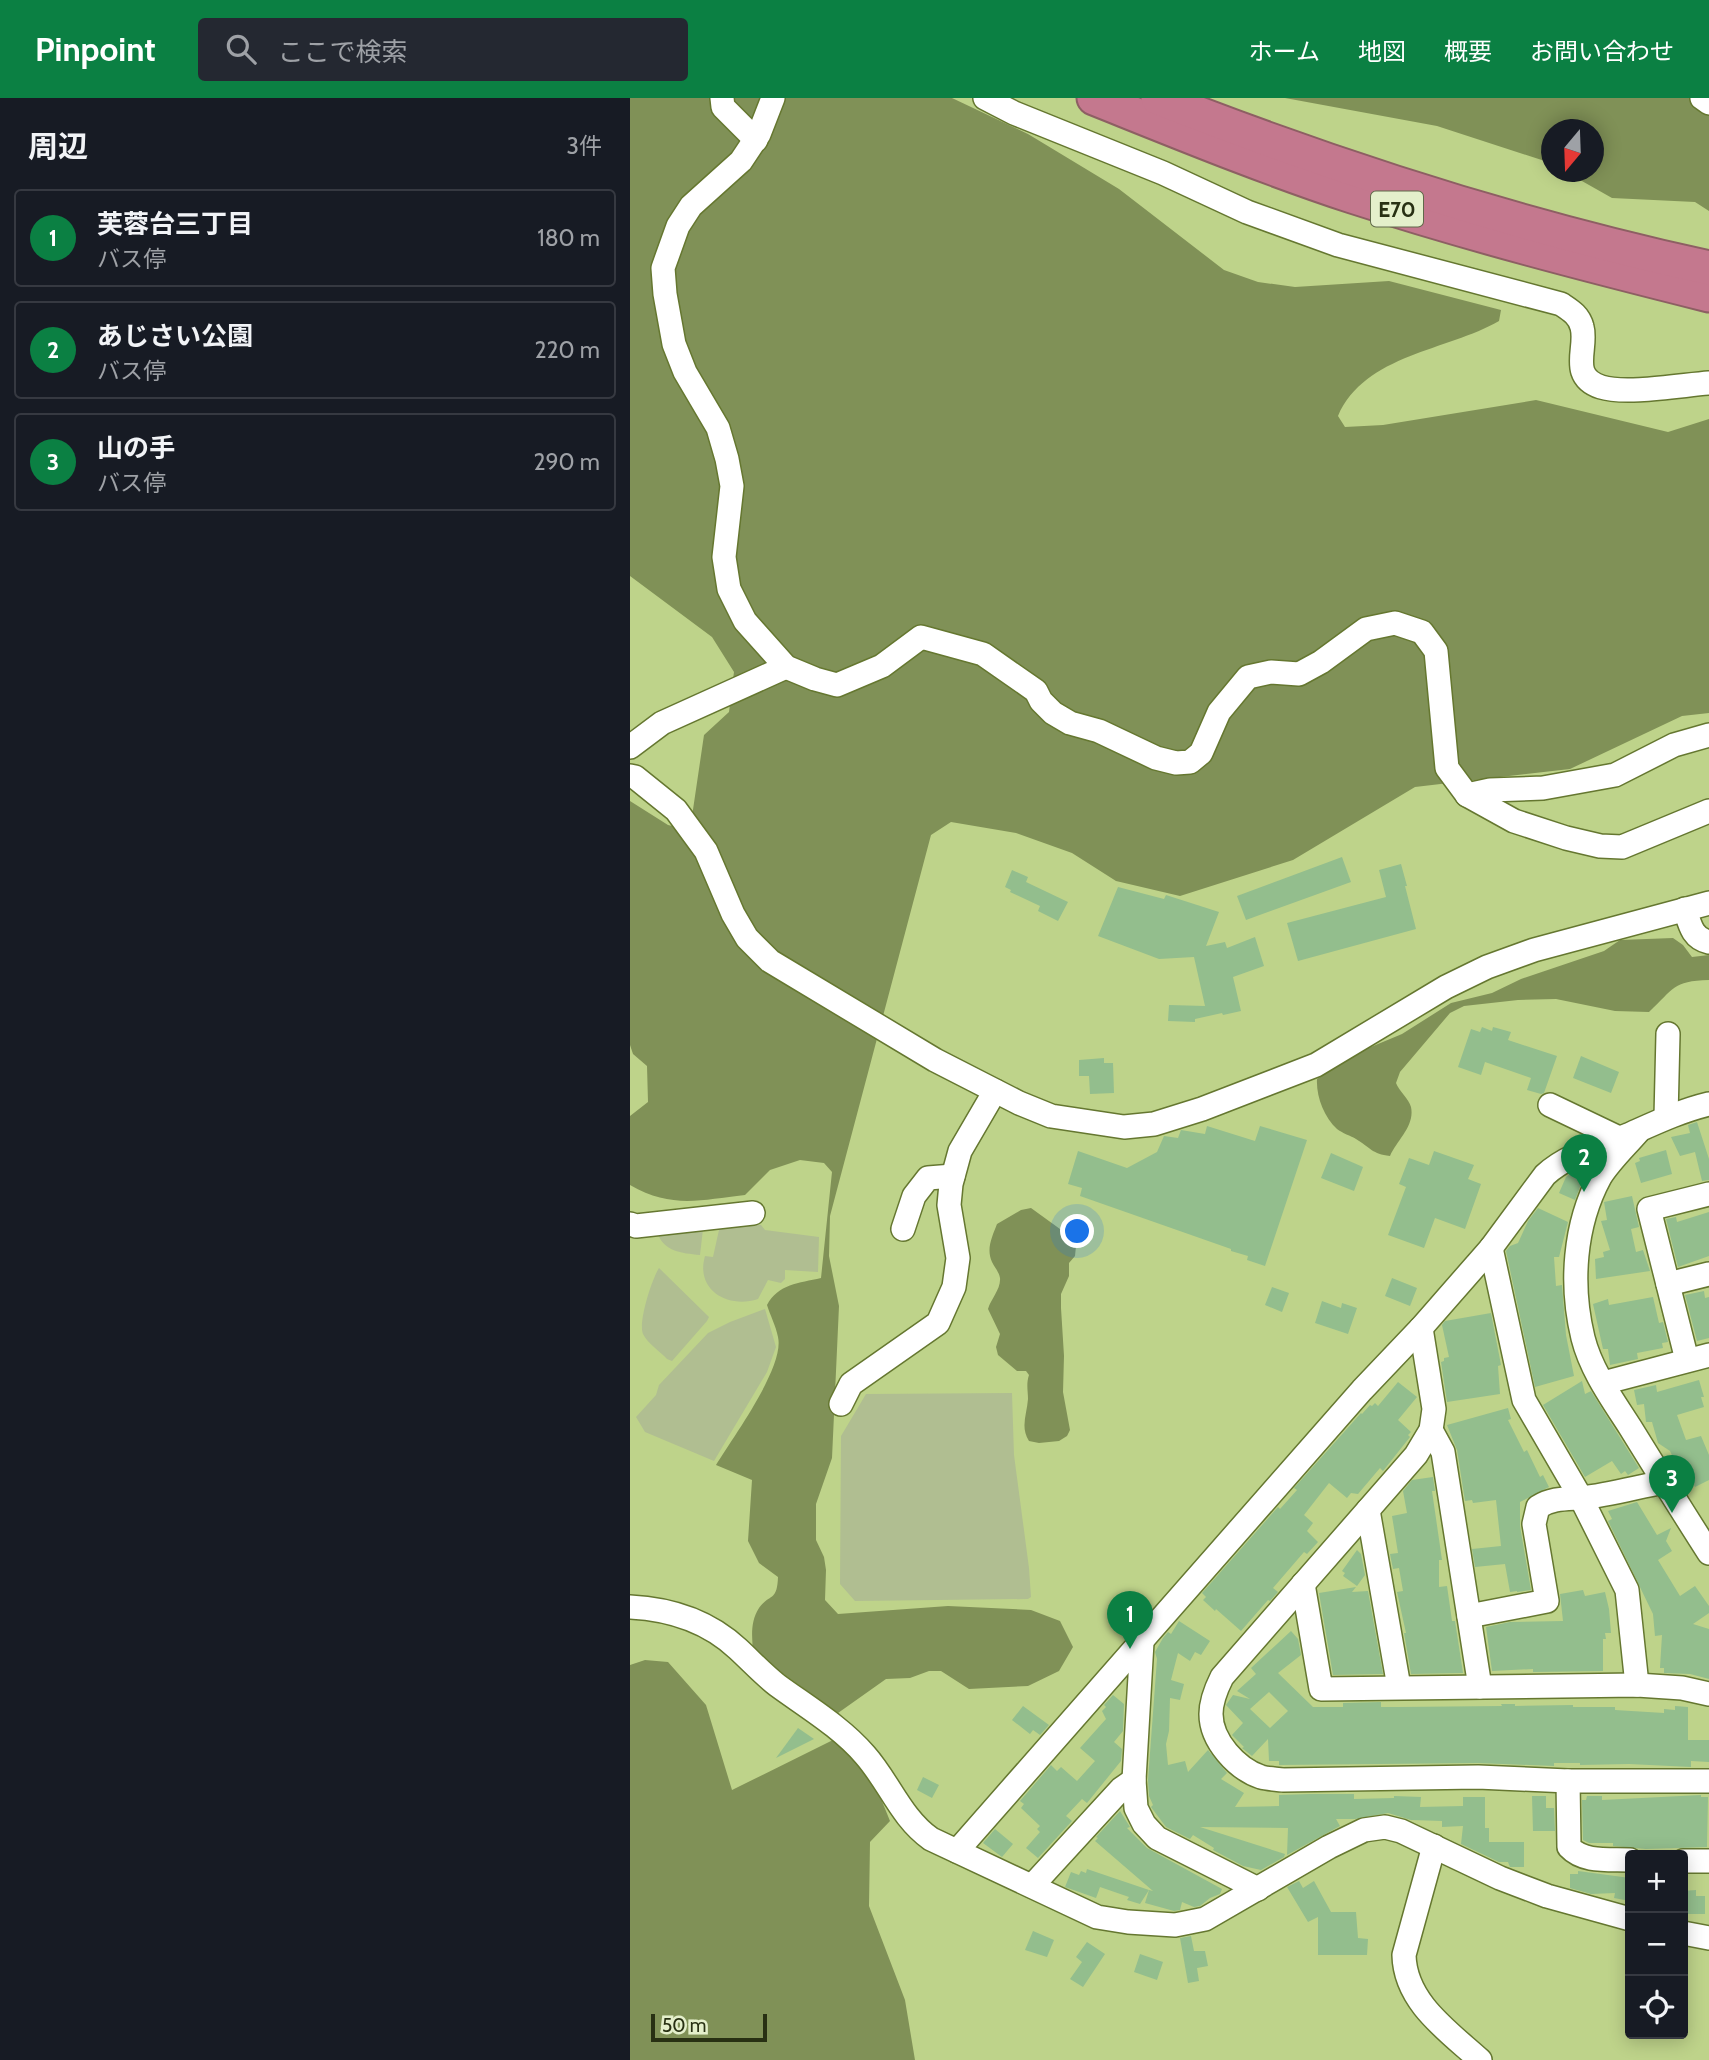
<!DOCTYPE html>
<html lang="ja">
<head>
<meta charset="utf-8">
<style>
	:root { --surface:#171b24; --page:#242831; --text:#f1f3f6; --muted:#9ea1a6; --line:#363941; --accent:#0b8043 }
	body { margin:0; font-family:Cabin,"Noto Sans JP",sans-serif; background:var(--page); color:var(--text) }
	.controls { position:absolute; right:21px; bottom:21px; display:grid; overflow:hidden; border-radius:7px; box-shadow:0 4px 18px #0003 }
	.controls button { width:63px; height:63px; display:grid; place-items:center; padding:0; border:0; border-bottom:2px solid var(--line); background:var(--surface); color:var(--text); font:35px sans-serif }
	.compass { position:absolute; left:911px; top:21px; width:63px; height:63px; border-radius:50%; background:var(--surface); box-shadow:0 4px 18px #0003; rotate:199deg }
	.scale { position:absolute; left:21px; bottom:18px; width:116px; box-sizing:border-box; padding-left:7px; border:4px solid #283013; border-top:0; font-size:19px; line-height:24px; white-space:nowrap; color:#283013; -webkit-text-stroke:5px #e4efcb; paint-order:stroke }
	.you { position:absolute; left:448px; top:1134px; width:24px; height:24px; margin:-18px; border:5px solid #fff; border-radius:50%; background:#1a73e8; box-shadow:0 0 0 10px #1a73e833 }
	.badge { display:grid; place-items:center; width:46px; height:46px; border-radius:50%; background:var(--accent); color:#fff; font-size:23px; font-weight:700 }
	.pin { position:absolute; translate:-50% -58px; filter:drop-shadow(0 2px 4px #0008) }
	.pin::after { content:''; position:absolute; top:37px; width:24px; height:21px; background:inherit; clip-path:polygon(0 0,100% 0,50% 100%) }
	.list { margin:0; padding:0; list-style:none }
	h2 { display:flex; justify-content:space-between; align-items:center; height:91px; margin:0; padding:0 28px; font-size:30px }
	h2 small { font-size:23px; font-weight:400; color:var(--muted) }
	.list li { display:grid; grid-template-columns:46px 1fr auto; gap:21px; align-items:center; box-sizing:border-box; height:98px; margin:0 14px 14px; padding:0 14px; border:2px solid var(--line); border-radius:7px }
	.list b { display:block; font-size:26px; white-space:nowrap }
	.list p { margin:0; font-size:23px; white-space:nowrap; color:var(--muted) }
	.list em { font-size:23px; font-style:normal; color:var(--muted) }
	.icon { flex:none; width:38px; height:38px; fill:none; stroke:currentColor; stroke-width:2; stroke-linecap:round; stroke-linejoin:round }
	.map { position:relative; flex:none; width:1079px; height:1962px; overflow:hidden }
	header { display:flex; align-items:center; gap:42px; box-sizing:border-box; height:98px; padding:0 35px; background:var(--accent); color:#fff }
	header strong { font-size:33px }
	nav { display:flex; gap:38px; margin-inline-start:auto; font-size:24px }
	.search { width:490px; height:63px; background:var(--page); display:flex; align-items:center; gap:18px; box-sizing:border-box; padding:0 24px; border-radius:7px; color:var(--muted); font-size:26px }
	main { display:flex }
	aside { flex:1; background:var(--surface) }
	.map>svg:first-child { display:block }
</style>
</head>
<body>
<header>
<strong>Pinpoint</strong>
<div class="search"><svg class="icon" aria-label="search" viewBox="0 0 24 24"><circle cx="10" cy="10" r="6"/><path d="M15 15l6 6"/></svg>ここで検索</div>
<nav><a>ホーム</a><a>地図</a><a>概要</a><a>お問い合わせ</a></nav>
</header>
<main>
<aside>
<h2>周辺<small>3件</small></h2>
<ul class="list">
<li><span class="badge">1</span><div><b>芙蓉台三丁目</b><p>バス停</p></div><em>180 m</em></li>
<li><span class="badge">2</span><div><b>あじさい公園</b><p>バス停</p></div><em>220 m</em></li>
<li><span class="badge">3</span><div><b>山の手</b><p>バス停</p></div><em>290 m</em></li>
</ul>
</aside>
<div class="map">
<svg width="1079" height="1962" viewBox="0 0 1079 1962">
	<rect width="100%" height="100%" fill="#bed38a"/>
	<g fill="#b0be91">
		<path d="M 91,1123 L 131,1127 L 135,1132 L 189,1139 L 188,1174 L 155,1172 L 155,1181 L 151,1185 L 138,1182 L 128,1201 C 98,1211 65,1192 75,1158 L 83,1159 Z"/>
		<path d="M 73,1131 L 70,1157 C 51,1155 34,1154 27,1134 Z"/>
		<path d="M 29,1170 L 79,1219 L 77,1223 L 42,1263 L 37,1261 C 31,1254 17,1245 13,1236 C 8,1224 22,1181 29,1170 Z"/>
		<polygon points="135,1211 146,1249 137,1274 84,1363 15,1334 6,1319 26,1297 29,1287 78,1235 100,1224"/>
		<polygon points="382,1295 384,1357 399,1470 401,1499 398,1501 225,1503 210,1486 211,1338 236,1296"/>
	</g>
	<g fill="#809157">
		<path d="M 0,0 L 322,0 L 398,36 L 489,91 L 594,172 L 628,184 L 665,189 L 759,183 L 871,212 L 869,223 C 817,253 735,256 708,318 L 715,329 L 753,327 L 906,302 L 1038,334 L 1079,321 L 1079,615 L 1052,618 L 940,671 L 785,689 L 663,762 L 550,798 L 486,783 L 442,755 L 386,735 L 321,724 L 301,737 L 200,1118 L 199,1158 L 209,1208 L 202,1360 L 186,1406 L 186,1442 L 194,1459 L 196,1472 L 195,1502 L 208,1516 L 318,1508 L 401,1512 L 430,1523 L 443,1549 L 429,1573 L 398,1588 L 339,1591 L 311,1573 L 299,1573 L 280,1580 L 256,1581 L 208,1615 L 123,1554 C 122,1539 120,1524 129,1510 C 140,1495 147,1504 148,1479 L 129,1465 L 118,1443 L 122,1382 L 86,1367 C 103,1339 155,1269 148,1239 C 146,1228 140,1217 137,1207 C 148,1186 169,1185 191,1180 L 202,1074 L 194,1065 L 170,1062 L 140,1072 L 115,1097 C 70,1102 42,1111 0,1087 L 0,1018 L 18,1004 L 17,968 L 3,956 L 0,947 L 0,703 L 38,727 L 60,732 L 74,637 L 99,614 L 104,574 L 82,539 L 0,478 Z"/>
		<polygon points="655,0 1079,0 1079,113 1065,104 982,100 936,74 964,74 964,32 922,32 921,65 807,28"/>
		<path d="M 1043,840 L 1053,847 L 1062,859 L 1079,857 L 1079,882 C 1042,883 1044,891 1019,914 L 985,913 L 926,901 L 888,902 L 834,908 L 820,915 L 770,974 L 766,985 C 769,993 779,1001 781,1009 C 785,1028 767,1042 760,1058 C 742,1056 741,1050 726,1041 C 721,1038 712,1035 707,1031 C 694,1019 686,998 687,981 L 736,951 L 772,936 L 821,905 L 862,895 L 891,881 L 974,853 L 990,842 Z"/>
		<path d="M 401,1110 L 441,1139 L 446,1148 L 445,1158 L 439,1165 L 439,1178 L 431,1196 L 431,1210 L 434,1258 L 433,1294 L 440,1332 L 437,1338 L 429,1343 L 409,1345 L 399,1343 C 390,1329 397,1316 398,1301 C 398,1293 396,1286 399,1277 L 396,1273 L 387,1273 L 368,1257 L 366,1249 L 370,1236 L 358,1211 C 361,1201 371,1191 370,1180 C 369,1174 365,1170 362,1164 C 356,1151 362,1139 367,1126 L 391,1112 Z"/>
		<polygon points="15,1562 38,1564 76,1607 102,1692 205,1641 241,1676 260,1723 240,1744 239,1808 275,1902 285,1962 0,1962 0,1567"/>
	</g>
	<g fill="#93be8d" fill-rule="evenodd">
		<polygon points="712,759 721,784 616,822 607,798"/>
		<polygon points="771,766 777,788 775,788 786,831 668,863 657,825 756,799 749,772"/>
		<polygon points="382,772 398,779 396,784 438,804 428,823 408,813 410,808 380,794 381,792 375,789"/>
		<polygon points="488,789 534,801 536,797 589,814 576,848 595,844 597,850 625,839 634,868 603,879 611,913 593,917 592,915 565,921 565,924 538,923 539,907 575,908 564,859 529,861 468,838"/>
		<polygon points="852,929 862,933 863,929 881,934 878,942 927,958 914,995 911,996 897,992 901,980 855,964 851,977 828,969 841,931 850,934"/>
		<polygon points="951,958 989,974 981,995 943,980"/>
		<polygon points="474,960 474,965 483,965 484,995 460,996 459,978 449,978 449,962"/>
		<polygon points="1067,1024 1079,1061 1079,1082 1072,1083 1065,1054 1050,1058 1041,1039 1060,1035 1058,1027"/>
		<polygon points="577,1028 625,1043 630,1028 677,1042 635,1168 617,1162 618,1158 601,1153 601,1151 450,1098 452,1090 438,1086 448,1053 497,1070 527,1054 534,1038 548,1040 551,1032 575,1036"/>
		<polygon points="1036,1052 1042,1076 1011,1085 1005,1065 1010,1063 1009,1060"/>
		<polygon points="804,1053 844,1067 838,1081 851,1086 835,1131 805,1120 794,1150 758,1137 776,1089 769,1086 779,1060 799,1067"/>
		<polygon points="701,1055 733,1069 724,1093 691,1080"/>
		<polygon points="940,1076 953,1081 945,1102 929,1095 936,1079"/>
		<polygon points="1002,1098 1009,1129 1001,1131 1006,1154 1013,1152 1020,1173 966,1181 965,1161 974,1159 973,1154 980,1152 971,1123 977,1122 974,1104"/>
		<polygon points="908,1110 938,1124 929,1159 924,1159 926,1188 932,1187 936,1237 944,1278 905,1289 876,1153 880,1148 888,1145 898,1123"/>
		<polygon points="1079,1114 1079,1158 1048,1169 1036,1121 1046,1119 1047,1124"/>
		<polygon points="762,1180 787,1190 780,1208 755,1198"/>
		<polygon points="642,1189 659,1195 652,1214 635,1207"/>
		<polygon points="1074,1193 1075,1200 1079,1199 1079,1240 1067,1243 1055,1197"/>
		<polygon points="1023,1199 1029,1225 1033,1224 1038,1244 1032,1245 1033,1250 1007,1255 1008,1261 980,1267 978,1251 973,1251 963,1206 978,1201 979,1207"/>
		<polygon points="692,1203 711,1210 712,1205 727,1210 718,1236 685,1225"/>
		<polygon points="861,1215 871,1267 868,1268 870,1296 817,1304 811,1264 814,1263 814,1260 819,1259 812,1227 815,1223"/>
		<polygon points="1069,1282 1074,1299 1071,1299 1074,1309 1047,1317 1056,1342 1071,1338 1079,1357 1079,1382 1065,1389 1062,1383 1056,1386 1040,1353 1028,1345 1022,1324 1016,1324 1014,1306 1007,1307 1004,1292 1026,1287 1027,1294"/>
		<polygon points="952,1283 955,1296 961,1293 1009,1370 998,1377 995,1373 991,1376 982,1363 955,1379 913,1307"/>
		<polygon points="768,1284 787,1299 768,1322 781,1334 778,1337 780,1339 753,1373 750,1370 728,1396 721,1395 717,1400 699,1385 674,1417 683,1425 677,1433 688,1444 677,1456 674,1454 643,1490 648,1494 640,1503 638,1502 611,1533 586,1511 585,1513 573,1502 576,1499 572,1495 648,1409 650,1411 667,1392 664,1390 731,1315 732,1316 740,1307 742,1308 745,1305 748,1308"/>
		<polygon points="878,1310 881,1321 878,1322 894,1354 897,1352 910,1379 913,1377 919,1389 890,1404 890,1428 901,1492 887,1494 887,1493 880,1494 875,1466 845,1469 842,1451 871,1448 866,1402 843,1405 842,1402 835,1403 827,1352 817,1327"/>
		<polygon points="803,1379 805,1393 802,1393 812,1462 809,1462 809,1489 817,1488 822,1523 825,1523 833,1575 781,1576 774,1535 776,1535 767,1494 773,1493 769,1470 763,1471 760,1456 768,1455 762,1418 777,1415 773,1393 782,1382"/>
		<polygon points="1007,1404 1027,1437 1041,1430 1036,1443 1042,1453 1028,1462 1050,1498 1065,1488 1079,1508 1079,1515 1063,1526 1079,1531 1079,1581 1060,1576 1034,1575 1034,1570 1030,1570 1032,1537 1025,1538 1023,1516 978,1423 982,1421 978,1413"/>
		<polygon points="727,1452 731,1456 735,1477 727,1488 713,1478 715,1475 712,1473"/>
		<polygon points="726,1489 722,1494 738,1493 753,1576 703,1577 689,1495"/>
		<polygon points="953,1492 955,1498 975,1494 979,1511 981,1535 975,1535 976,1541 973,1541 973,1573 903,1574 903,1571 862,1573 856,1529 880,1524 933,1523 930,1496"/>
		<polygon points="549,1523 580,1543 571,1557 565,1554 560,1563 548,1555 541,1582 554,1586 550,1602 540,1600 539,1633 536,1646 538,1667 555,1663 558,1674 578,1652 597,1675 591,1681 614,1695 605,1709 649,1708 649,1697 680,1696 724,1696 724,1701 764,1700 764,1698 791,1699 790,1709 833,1708 833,1699 855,1699 855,1730 859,1730 859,1744 894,1744 894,1769 880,1769 878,1764 869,1764 831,1746 833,1728 812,1729 812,1723 781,1722 758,1715 725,1721 706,1721 710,1728 657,1757 658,1730 570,1729 655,1756 654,1759 631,1772 613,1768 583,1752 584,1750 563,1737 560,1741 536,1729 521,1709 523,1707 519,1698 518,1682 527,1561 525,1554 533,1540 538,1534 541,1536"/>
		<path d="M 661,1533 L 668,1541 L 671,1557 L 648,1575 L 683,1609 L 713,1609 L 713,1605 L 751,1604 L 751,1609 L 770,1609 L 872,1608 L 871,1606 L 885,1606 L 885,1608 L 943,1607 L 943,1609 L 985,1609 L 985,1612 L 1034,1615 L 1034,1611 L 1045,1612 L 1045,1608 L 1058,1609 L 1058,1642 L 1079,1642 L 1079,1664 L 1061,1663 L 1061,1669 L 999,1666 L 950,1667 L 950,1665 L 924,1665 L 924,1668 L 848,1665 L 649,1667 L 649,1663 L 639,1663 L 638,1641 L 622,1658 L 612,1650 L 614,1649 L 602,1637 L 613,1625 L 596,1607 L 603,1597 L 620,1601 L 607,1593 L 626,1576 L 621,1570 ZM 639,1594 L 658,1613 L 640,1630 L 620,1611 Z"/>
		<polygon points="483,1597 494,1606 493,1633 484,1644 492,1651 491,1663 457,1705 452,1701 436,1718 442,1723 408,1760 396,1750 410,1734 407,1731 410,1728 391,1710 394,1706 390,1703 421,1667 427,1673 431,1669 447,1683 465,1663 450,1650 476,1621 472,1613 476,1609 474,1607"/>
		<polygon points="393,1608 419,1627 410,1637 403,1632 400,1636 382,1622"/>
		<polygon points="168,1630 184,1641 146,1660"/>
		<polygon points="293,1679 309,1687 302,1700 287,1692"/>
		<polygon points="1071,1697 1071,1699 1078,1699 1077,1749 1016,1751 983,1748 983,1745 959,1745 953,1742 952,1702 956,1702 957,1698 972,1698 972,1702"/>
		<polygon points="902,1698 916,1698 916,1710 924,1710 925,1733 903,1733"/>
		<polygon points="490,1713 500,1729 497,1730 517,1750 592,1791 590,1796 580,1800 570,1808 564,1809 552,1804 550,1812 544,1813 515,1805 519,1792 523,1793 465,1743 468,1740 466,1739"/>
		<polygon points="365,1731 383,1746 372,1759 353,1745"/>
		<polygon points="457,1771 519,1792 510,1806 497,1802 499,1799 470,1789 466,1800 435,1789 441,1774 449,1777 451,1773 456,1775"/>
		<polygon points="948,1773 1000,1780 1000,1803 984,1800 985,1795 961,1796 940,1790 940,1776 948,1776"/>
		<polygon points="669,1783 673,1790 684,1783 701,1814 726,1814 728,1840 738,1841 737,1857 688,1857 688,1819 678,1824 657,1789"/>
		<polygon points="1066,1792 1066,1798 1075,1798 1075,1816 1053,1816 1053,1793"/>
		<polygon points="403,1833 424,1842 417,1859 395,1852"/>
		<polygon points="561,1838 564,1853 575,1853 578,1868 567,1870 569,1883 558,1885 550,1840"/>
		<polygon points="457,1844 475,1856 453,1889 440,1881 452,1864 446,1859"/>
		<polygon points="510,1856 533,1864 527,1882 504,1874"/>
	</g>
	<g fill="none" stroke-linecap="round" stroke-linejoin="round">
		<g stroke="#657730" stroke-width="26">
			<g id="minor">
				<polyline points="92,0 93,9 126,42"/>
				<polyline points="143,0 129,36 111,63 61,108 48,128 33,170 35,196 44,246 55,274 88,330 97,361 102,388 94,459 99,491 115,523 156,569 185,581 207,587 252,568 291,539 353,556 406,593 411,603 423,615 440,625 469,633 526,660 546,665 560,664 571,655 589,614 618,579 641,574 669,576 691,564 736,531 765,525 792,534 806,553 817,670 837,697 884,723 936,740 970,748 992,749 1079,713"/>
				<path d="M 355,0 L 384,15 L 533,75 L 617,114 L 708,147 L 931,206 C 940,212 949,217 952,229 C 958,250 938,278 971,289 C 996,297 1052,287 1079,285"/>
				<polyline points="1072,0 1079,5"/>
				<polyline points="0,649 32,625 156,569"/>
				<polyline points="0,678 5,679 46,712 76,753 103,816 117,840 140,863 305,962 389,1005 421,1018 494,1029 524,1026 572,1011 686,967 816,889 857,869 904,852 1079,805"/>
				<polyline points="837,697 860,692 913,690 985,677 1044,647 1079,637"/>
				<path d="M 1055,811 C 1060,827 1062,840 1079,844"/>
				<polyline points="920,1007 989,1040"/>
				<polyline points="1036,1019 1038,936"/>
				<path d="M 1008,1034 C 995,1049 980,1063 970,1079 C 944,1127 940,1187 953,1240 C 961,1272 982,1301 1000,1329 C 1026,1371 1052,1413 1079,1455"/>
				<polyline points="0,1126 6,1128 123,1115"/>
				<polyline points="273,1131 284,1098 298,1080 323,1078"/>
				<polyline points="861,1150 894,1302 951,1400 997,1492 1007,1587"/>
				<polyline points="1038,1186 1079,1176"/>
				<path d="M 791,1230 L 804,1311 L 801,1332 L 786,1357 L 592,1579 C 586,1591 581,1603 581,1616 C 581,1643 607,1671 631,1679 C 638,1681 646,1681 653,1682 L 848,1679 L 938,1683 L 1079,1683"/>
				<polyline points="1057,1262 1019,1111 1079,1096"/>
				<polyline points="973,1285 1079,1257"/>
				<polyline points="211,1306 221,1286 308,1225 324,1189 328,1160 319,1107 321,1086 330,1053 365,993"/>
				<polyline points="801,1332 813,1354 850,1589"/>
				<polyline points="738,1412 769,1589"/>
				<polyline points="673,1486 691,1591 1007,1587 1052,1590 1079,1596"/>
				<path d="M 0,1509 C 40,1511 78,1523 108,1551 C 121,1563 133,1576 147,1587 C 177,1609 211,1629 235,1657 C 259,1684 271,1720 301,1741 L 467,1819 L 498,1824 L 545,1827 L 575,1821 L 699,1749 L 734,1732 L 755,1729 L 771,1733 L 870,1780 L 917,1798 L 1000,1821"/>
				<path d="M 839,1518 L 917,1503 L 904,1426 L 908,1409 C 922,1400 936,1401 951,1400 C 979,1397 1007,1389 1034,1384"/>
				<polyline points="512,1544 504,1682 506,1710 514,1726 527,1740 628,1791"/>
				<path d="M 938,1683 L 939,1749 C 954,1765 979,1761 1000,1762"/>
				<path d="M 804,1748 L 774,1857 C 775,1904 818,1933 850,1962"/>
				<path d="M 327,1753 L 732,1292 L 791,1230 L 861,1150 L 915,1077 C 936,1057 970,1048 998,1037 C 1025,1025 1050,1013 1079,1006"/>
				<polyline points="1053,1763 1079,1763"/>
				<polyline points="402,1788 491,1691 504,1682"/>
				<polyline points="1053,1835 1079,1840"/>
			</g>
		</g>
		<g stroke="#8d5f63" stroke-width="37">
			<g id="highway">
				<path d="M 464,0 C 549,34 634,69 722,98 C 839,136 959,167 1079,197"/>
				<path d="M 528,0 C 707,70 891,129 1079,170"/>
			</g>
		</g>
		<use href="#minor" stroke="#fff" stroke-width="23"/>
		<use href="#highway" stroke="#c4788e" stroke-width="33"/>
	</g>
	<g text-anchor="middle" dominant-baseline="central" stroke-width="5" stroke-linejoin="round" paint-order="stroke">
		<rect fill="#e4efcb" stroke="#60694a" stroke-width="2" x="741" y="93.5" width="52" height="35" rx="5"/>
		<g font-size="21" font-weight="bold" fill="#283013">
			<text x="767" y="111">E70</text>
		</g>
	</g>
</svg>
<div class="controls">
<button>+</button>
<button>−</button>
<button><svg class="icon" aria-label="locate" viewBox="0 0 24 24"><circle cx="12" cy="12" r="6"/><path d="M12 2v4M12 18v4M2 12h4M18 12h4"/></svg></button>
</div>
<svg class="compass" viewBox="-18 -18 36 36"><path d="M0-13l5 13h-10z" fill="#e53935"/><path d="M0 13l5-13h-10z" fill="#9ea1a6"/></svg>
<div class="scale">50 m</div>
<div class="you"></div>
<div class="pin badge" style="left:500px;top:1551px">1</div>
<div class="pin badge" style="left:954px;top:1094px">2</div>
<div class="pin badge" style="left:1042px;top:1415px">3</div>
</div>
</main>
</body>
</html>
